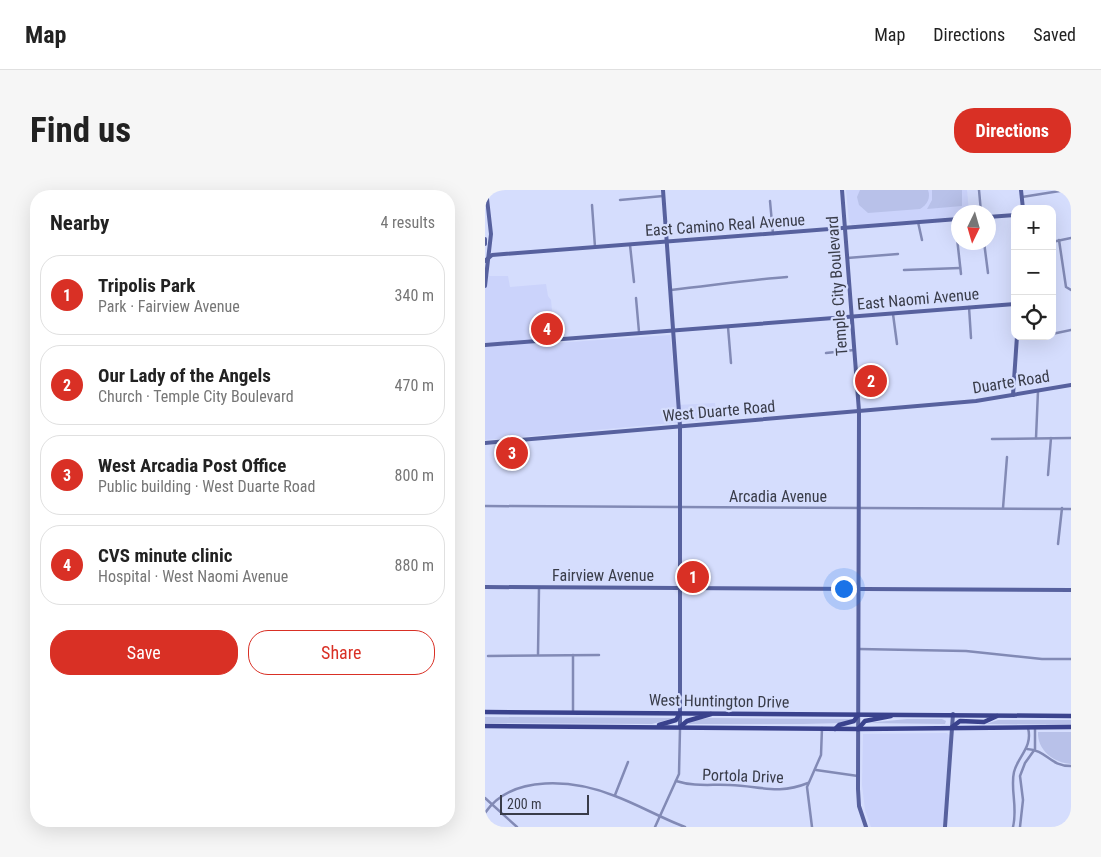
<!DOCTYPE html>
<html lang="en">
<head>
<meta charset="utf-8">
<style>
	:root { --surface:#fff; --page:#f6f6f6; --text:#222; --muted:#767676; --line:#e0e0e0; --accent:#d93025 }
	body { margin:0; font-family:"Roboto Condensed",sans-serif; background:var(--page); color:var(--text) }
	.controls { position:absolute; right:15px; top:15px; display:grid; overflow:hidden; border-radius:10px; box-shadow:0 5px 20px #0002 }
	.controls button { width:45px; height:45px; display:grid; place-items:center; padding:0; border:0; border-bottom:1px solid var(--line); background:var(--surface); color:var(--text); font:25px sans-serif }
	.compass { position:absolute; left:466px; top:15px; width:45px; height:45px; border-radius:50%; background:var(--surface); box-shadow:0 5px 20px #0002; rotate:185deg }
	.scale { position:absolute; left:15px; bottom:12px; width:89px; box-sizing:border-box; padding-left:5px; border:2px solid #393c49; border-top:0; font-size:14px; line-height:18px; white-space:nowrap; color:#393c49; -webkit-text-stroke:4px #d5ddfd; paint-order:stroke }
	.you { position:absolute; left:358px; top:398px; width:18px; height:18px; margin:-12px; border:4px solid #fff; border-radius:50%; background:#1a73e8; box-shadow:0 0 0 8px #1a73e833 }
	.badge { display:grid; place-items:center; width:32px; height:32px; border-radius:50%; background:var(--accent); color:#fff; font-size:16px; font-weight:700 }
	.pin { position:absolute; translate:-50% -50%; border:2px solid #fff; box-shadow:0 1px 5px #0006 }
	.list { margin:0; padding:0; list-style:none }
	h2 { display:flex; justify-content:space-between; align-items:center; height:65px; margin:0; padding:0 20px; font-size:21px }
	h2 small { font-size:16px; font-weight:400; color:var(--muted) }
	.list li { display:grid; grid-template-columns:32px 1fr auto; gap:15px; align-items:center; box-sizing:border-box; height:80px; margin:0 10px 10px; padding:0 10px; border:1px solid var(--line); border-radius:20px }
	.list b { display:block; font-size:19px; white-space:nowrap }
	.list p { margin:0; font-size:16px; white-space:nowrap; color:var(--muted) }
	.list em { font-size:16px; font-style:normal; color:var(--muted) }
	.actions { display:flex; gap:10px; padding:15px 20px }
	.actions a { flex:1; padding:11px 0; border:1px solid var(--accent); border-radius:20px; text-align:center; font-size:18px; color:var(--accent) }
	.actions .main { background:var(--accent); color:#fff }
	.icon { flex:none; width:28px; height:28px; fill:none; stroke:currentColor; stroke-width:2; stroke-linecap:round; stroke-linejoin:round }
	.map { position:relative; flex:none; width:586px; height:637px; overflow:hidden; border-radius:20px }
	header { display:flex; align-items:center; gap:30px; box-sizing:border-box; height:70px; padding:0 25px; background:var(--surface); border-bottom:1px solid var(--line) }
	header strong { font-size:24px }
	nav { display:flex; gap:28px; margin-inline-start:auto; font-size:18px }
	.intro { display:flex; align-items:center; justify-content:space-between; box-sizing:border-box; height:120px; padding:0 30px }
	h1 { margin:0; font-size:35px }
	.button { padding:12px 22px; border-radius:20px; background:var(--accent); color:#fff; font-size:18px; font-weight:700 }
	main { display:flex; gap:30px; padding:0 30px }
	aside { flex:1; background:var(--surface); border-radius:20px; box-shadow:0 5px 20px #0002 }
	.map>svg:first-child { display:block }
</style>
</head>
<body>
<header>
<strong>Map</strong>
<nav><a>Map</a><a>Directions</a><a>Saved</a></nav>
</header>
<div class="intro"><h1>Find us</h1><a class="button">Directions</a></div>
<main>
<aside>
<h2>Nearby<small>4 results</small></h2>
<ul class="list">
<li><span class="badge">1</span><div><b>Tripolis Park</b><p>Park · Fairview Avenue</p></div><em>340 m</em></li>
<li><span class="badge">2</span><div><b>Our Lady of the Angels</b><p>Church · Temple City Boulevard</p></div><em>470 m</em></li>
<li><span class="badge">3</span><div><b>West Arcadia Post Office</b><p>Public building · West Duarte Road</p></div><em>800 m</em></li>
<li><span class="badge">4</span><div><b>CVS minute clinic</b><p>Hospital · West Naomi Avenue</p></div><em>880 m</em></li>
</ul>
<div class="actions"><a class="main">Save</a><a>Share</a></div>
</aside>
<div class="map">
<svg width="586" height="637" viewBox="0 0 586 637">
	<rect width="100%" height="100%" fill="#d5ddfd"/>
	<g fill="#cbd3fb">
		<polygon points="361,0 482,0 484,22 473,22 473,27 367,35 364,32"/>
		<polygon points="0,84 5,86 23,86 25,97 61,94 63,106 66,110 70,153 185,145 192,215 230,213 232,229 0,250"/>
		<polygon points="462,543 464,545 464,555 458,637 386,637 380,620 377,595 378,544"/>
	</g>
	<g fill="#b8c1e9">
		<path d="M 375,0 L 443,0 C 446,8 442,15 435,19 L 383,23 L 374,15 L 372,7 Z"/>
		<polygon points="447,0 477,0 477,16 442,19 447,10"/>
		<polygon points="198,379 218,380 218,396 200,396"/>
		<polygon points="0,527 189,528 167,534 0,533"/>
		<polygon points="224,528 365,529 367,530 358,533 318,534 201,534 208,530"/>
		<polygon points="422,529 457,529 461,531 460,534 382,533"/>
		<polygon points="513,530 586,530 586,535 501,534"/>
		<path d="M 553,542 L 586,542 L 586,574 C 569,573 552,560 553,542 Z"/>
	</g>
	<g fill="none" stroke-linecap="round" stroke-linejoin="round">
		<g stroke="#828ab5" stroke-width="2.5">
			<polyline points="494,0 496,22"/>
			<polyline points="537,7 581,0"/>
			<polyline points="135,10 178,6"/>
			<polyline points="285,11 288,44"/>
			<polyline points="107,15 110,57"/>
			<polyline points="470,30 476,84"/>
			<polyline points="433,32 437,50"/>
			<polyline points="574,50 581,97 586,100"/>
			<polyline points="499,52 503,83"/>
			<polyline points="567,52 586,48"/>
			<polyline points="145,55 149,92"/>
			<polyline points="362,68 413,64"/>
			<polyline points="419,80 475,78"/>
			<path d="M 186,100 C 224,96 262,90 302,87"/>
			<polyline points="151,108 154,142"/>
			<polyline points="484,117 486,148"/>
			<polyline points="408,124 412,154"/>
			<polyline points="243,137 246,173"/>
			<polyline points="567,144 586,140"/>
			<polyline points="532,149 553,146"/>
			<polyline points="341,163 369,160"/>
			<polyline points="551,248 553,201"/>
			<polyline points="507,249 586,248"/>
			<polyline points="563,285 566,248"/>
			<polyline points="0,316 586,319"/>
			<polyline points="518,318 522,267"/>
			<polyline points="573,354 577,318"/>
			<polyline points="374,459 481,461 557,469 586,469"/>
			<polyline points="53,464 54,398"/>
			<polyline points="88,465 88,522"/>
			<polyline points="3,466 114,465"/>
			<path d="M 542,559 C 562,560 564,576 586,576"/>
			<polyline points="331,580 373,586"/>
			<path d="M 191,591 C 210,597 226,594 245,595 C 275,596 293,605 323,593"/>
			<polyline points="130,605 143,572"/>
			<polyline points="0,608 32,637"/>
			<path d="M 0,623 C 27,583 90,590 130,606 C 154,615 176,628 200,637"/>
			<polyline points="170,637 194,584 195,539"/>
			<polyline points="327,637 322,597 336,565 337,538"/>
			<path d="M 528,637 C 533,617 525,599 529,582 C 533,566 548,557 543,538"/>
			<polyline points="535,637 538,610 535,586 540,573 550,559 550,538"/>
		</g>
		<g stroke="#57619e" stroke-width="4">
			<polyline points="178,0 195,236 195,537"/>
			<polyline points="357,0 374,221 373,599 374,616 381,637"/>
			<polyline points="536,0 538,19"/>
			<polyline points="503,27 530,25"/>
			<polyline points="0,49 0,54"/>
			<polyline points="0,71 7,65 473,29"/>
			<polyline points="0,96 6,44 1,0"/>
			<polyline points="0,155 530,114"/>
			<polyline points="528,205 532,146"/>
			<polyline points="0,253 491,211 586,195"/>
			<polyline points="0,397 586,400"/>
			<polyline points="460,637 468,524"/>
		</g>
		<g stroke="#3a428d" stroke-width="4.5">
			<polyline points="0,522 586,526"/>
			<polyline points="174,535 191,530 195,523"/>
			<polyline points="0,536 373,539 586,537"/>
			<polyline points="195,537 202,531 226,524"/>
			<polyline points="467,537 475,531 499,532 512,526"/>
			<polyline points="350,539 354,535 369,531 373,525"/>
			<polyline points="373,539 380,531 406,526"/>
		</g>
	</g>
	<g text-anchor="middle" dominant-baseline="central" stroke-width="4.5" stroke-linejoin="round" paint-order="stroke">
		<g font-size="16" fill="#393c49" stroke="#d5ddfd">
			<text transform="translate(240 35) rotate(-4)">East Camino Real Avenue</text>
			<text transform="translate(352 96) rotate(-94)">Temple City Boulevard</text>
			<text transform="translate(433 109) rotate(-5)">East Naomi Avenue</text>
			<text transform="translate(526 192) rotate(-9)">Duarte Road</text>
			<text transform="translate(234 221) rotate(-5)">West Duarte Road</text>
			<text x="293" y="306">Arcadia Avenue</text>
			<text x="118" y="385">Fairview Avenue</text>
			<text transform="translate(234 511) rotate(1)">West Huntington Drive</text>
			<text transform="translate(258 586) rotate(2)">Portola Drive</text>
		</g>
	</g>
</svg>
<div class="controls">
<button>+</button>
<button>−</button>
<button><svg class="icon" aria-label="locate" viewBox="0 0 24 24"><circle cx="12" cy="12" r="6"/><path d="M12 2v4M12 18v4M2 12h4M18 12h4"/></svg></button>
</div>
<svg class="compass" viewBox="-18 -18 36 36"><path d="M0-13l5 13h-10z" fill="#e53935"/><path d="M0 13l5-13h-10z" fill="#767676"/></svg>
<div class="scale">200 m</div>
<div class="you"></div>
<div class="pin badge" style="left:208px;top:387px">1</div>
<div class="pin badge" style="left:386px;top:191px">2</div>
<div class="pin badge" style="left:27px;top:263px">3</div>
<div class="pin badge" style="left:62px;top:139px">4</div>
</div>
</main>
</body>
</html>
